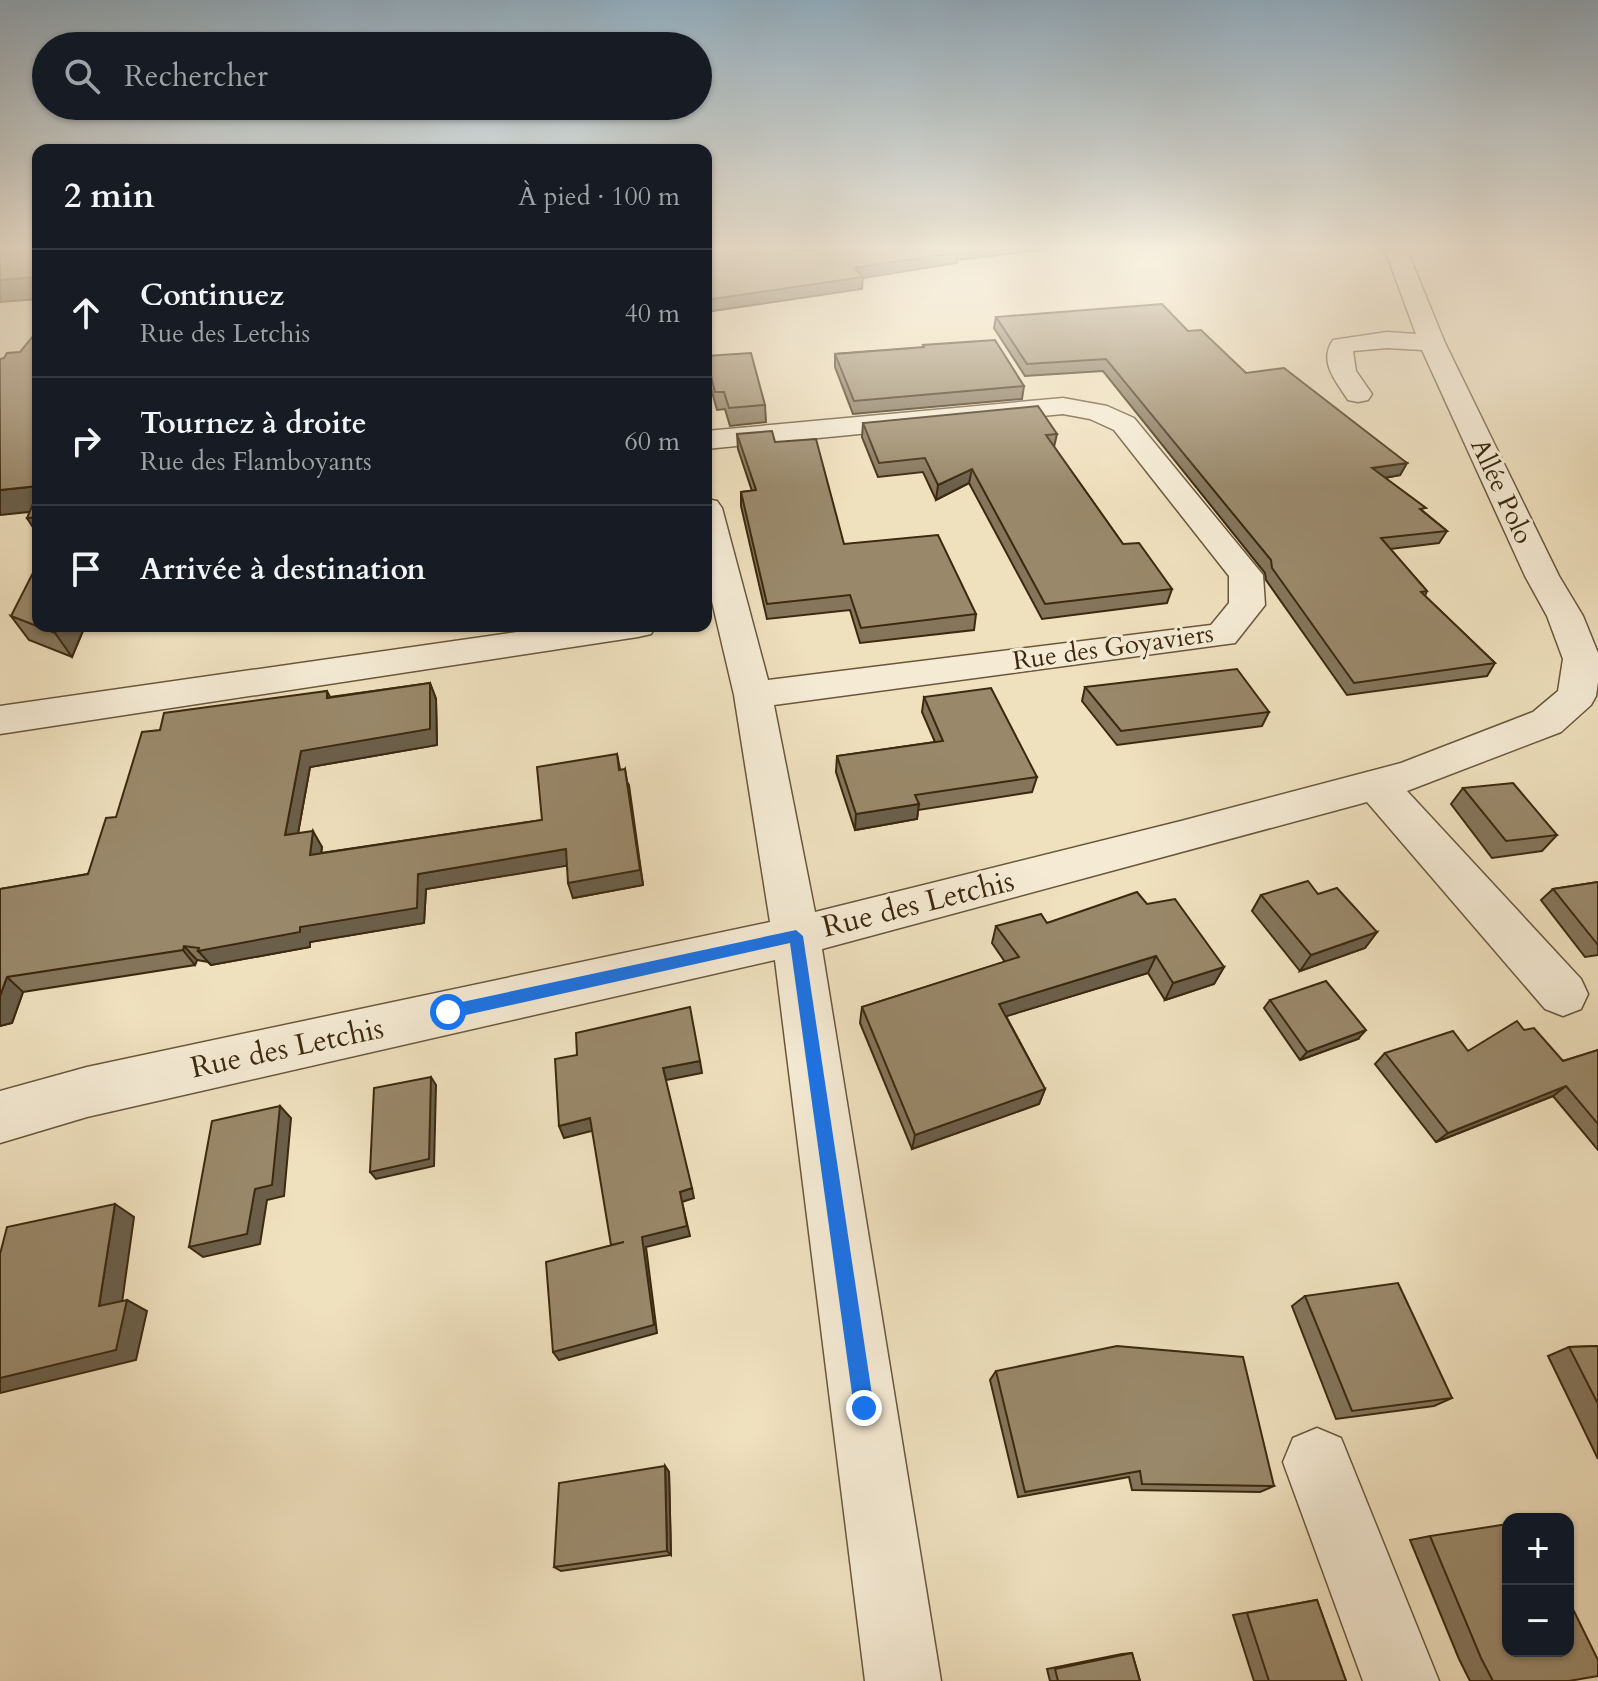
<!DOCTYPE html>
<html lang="fr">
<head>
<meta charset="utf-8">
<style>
	:root { --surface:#171b24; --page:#242831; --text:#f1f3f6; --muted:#9ea1a6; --line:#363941 }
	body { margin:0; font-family:Cardo,serif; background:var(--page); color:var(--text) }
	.controls { position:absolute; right:24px; bottom:24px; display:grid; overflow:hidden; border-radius:16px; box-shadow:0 2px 6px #0004 }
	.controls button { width:72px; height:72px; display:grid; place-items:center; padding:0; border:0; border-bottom:2px solid var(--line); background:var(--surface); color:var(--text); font:40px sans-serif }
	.stop { position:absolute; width:24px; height:24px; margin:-18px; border:6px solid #1a73e8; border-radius:50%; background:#fff }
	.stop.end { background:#1a73e8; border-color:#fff; box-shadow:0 2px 8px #0008 }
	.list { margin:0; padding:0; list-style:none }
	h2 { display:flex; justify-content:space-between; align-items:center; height:104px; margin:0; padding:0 32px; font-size:34px }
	h2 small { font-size:26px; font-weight:400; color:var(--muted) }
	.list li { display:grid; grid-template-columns:52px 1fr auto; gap:24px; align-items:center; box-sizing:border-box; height:128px; padding:0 32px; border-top:2px solid var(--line) }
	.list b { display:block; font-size:30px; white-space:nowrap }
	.list p { margin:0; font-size:26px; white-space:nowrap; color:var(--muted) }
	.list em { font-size:26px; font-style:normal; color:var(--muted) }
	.icon { flex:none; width:44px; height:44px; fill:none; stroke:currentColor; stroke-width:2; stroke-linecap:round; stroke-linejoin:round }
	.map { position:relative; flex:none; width:1598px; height:1681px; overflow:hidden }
	.search { position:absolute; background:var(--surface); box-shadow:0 2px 6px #0004; left:32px; top:32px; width:680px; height:88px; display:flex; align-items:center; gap:20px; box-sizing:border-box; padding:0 28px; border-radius:44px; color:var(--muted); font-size:30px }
	.panel { position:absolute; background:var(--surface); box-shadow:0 2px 6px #0004; left:32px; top:144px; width:680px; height:488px; border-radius:16px }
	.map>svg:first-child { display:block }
</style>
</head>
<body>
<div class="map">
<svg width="1598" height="1681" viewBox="0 0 1598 1681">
	<rect width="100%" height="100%" fill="#efe0be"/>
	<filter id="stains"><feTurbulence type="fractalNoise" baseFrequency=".0025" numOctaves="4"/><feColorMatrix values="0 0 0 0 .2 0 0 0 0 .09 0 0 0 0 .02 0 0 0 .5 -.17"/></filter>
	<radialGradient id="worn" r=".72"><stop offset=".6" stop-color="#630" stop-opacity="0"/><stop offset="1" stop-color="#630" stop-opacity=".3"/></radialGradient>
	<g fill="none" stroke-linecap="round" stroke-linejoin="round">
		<g stroke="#69573b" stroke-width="3">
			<g id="minor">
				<path d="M 1385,250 L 1407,250 L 1445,343 L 1559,576 L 1583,616 L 1598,653 L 1598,682 L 1596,696 L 1591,705 L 1561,732 L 1407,791 L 1581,979 L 1588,994 L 1581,1009 L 1563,1016 L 1545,1009 L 1367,802 L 822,949 L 941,1681 L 865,1681 L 775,960 L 87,1117 L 0,1143 L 0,1091 L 87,1067 L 770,922 L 734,695 L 706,576 L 706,499 L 717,501 L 722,508 L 768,680 L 1211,625 L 1229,603 L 1229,576 L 1114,430 L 1090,419 L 1063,414 L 706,449 L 706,431 L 1063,398 L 1107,406 L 1134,418 L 1263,575 L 1265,605 L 1235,643 L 774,705 L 815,912 L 1181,821 L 1401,763 L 1533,712 L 1558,691 L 1563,659 L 1547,616 L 1525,576 L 1422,350 L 1387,348 L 1353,351 L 1356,371 L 1372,394 L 1368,400 L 1358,402 L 1348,400 C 1336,381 1318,362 1333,340 L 1387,332 L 1416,334 Z"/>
				<polygon points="559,626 656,626 651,634 638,637 0,734 0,706"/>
				<polygon points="1317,1428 1341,1438 1439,1681 1363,1681 1283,1462 1293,1438"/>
			</g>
		</g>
		<use href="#minor" fill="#f5ebd5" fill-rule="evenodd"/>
	</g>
	<g fill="#84755b" stroke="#3c290f" stroke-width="2">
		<polygon points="996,317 1188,331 1246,373 1407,463 1400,475 1385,478 1424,512 1447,531 1439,543 1390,549 1427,591 1425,596 1495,663 1487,676 1347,695 1266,580 1265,573 1103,371 1025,376 994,328"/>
		<polygon points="923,345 1024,386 1022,399 853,414 835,367 835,354 922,348"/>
		<polygon points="706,356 765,405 766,422 730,426 725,409 717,410 707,374"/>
		<polygon points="863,423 1057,434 1054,447 1123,544 1172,589 1167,603 1042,619 969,483 936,500 923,472 878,477 862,437"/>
		<polygon points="737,434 775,442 844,544 976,614 974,630 860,643 850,610 767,619 741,506 741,492 752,491 738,449"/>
		<polygon points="11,616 38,626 85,626 72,657 29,640"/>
		<polygon points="430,683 436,699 437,745 310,767 298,833 322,847 321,853 542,820 617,754 620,769 629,785 643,885 573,898 567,865 426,889 424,923 310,942 310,947 211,965 208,962 197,960 195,965 23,992 12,1023 0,1026 0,889 88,874 160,730 327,691 330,697"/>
		<polygon points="1085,687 1269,712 1262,726 1117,745 1082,701"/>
		<polygon points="924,697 1037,777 1032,792 918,810 917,819 855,830 836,772 837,756 935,742 922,712"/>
		<polygon points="1463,788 1557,835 1542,851 1492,858 1451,804"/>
		<polygon points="1598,882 1598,955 1585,957 1541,900 1553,889"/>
		<polygon points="1318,894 1377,932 1365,948 1300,971 1252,911 1261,895"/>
		<polygon points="1147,904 1224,967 1214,984 1165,1000 1148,973 1006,1016 1045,1089 1039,1104 912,1149 860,1023 862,1007 1005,962 992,943 996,926 1047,923"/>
		<polygon points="1270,1000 1358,1039 1300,1060 1264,1008"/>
		<polygon points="1524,1030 1563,1061 1598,1050 1598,1150 1553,1096 1436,1142 1375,1064 1385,1053 1468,1051"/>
		<polygon points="1305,1296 1452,1398 1434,1406 1336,1419 1292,1306"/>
		<polygon points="1598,1346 1598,1459 1548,1356 1569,1347"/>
		<polygon points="996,1371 1274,1486 1260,1492 1132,1490 1129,1477 1018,1497 990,1380"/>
		<polygon points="665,1466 669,1472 671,1555 561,1571 554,1567"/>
		<polygon points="1430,1536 1569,1681 1470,1681 1459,1659 1410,1540"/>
		<polygon points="1317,1600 1346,1681 1254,1681 1233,1615"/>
		<polygon points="1132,1653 1140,1681 1050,1681 1047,1669 1122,1654"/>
	</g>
	<g fill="#6b5f4a" stroke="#3c290f" stroke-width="2">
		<polygon points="956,250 1042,250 957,260 957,263 863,278 862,289 706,312 706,300 854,268"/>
		<polygon points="38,277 38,299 0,302 0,280"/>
		<polygon points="1407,463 1400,475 1367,481 1372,468"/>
		<polygon points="972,469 969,483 936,500 938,485"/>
		<polygon points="38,486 38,511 0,515 0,490"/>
		<polygon points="38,517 38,535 27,518"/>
		<polygon points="58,626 85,626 72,657 55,633"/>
		<polygon points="430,683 436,699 437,745 310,767 295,850 285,835 301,751"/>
		<polygon points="625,769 643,885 573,898 568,883"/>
		<polygon points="919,804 917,819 855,830 856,814"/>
		<polygon points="313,831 322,847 319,870 310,855"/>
		<polygon points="566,849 571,865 426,889 424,923 310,942 310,947 211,965 198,951 300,927 418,874"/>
		<polygon points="1377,932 1365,948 1300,971 1311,955"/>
		<polygon points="184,946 197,960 195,965 183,950"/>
		<polygon points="1156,956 1148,973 994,1020 999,1004"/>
		<polygon points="1224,967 1214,984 1165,1000 1173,983"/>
		<polygon points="7,977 23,992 12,1023 0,1026 0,996"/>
		<polygon points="1366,1030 1358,1039 1300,1060 1307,1052"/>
		<polygon points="700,1061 702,1073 666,1080 663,1068"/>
		<polygon points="431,1077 436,1085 434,1166 376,1179 370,1172"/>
		<polygon points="1566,1086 1553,1096 1436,1142 1448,1133"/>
		<polygon points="1045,1089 1039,1104 912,1149 915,1135"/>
		<polygon points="280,1106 291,1118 284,1196 267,1200 260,1244 203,1257 189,1247 255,1189"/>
		<polygon points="590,1118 595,1130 564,1138 559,1126"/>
		<polygon points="692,1188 694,1198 682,1202 690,1236 646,1247 657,1333 559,1360 553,1352 642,1237 680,1192"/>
		<polygon points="115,1204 134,1217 120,1317 99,1306"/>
		<polygon points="127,1300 147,1311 136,1360 0,1393 0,1378"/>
		<polygon points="665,1466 669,1472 671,1555 667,1551"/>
	</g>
	<g fill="#99886a" stroke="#3c290f" stroke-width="2">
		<polygon points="0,250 38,250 38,277 0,280"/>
		<polygon points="706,250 957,250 958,252 854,268 863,277 706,300"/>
		<polygon points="1162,304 1188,331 1201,330 1246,373 1284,368 1407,463 1372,468 1426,508 1420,509 1447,531 1381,538 1427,591 1421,592 1495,663 1354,683 1272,568 1271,560 1106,359 1027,364 996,317"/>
		<polygon points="38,330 38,486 0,490 0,359 4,358 7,353 20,352"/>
		<polygon points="995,340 1024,386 854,401 835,354 924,347 923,345"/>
		<polygon points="751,353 765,405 729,408 724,392 715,392 706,356"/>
		<polygon points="1038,406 1057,434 1046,435 1123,544 1139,543 1172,589 1045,604 972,469 938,485 925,458 879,463 863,423"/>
		<polygon points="772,431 775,442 816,439 844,544 938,535 976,614 861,628 850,595 767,604 741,492 756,490 737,434"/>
		<polygon points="38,492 38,517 27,518"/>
		<polygon points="38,563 38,626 58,626 55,633 11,616"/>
		<polygon points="1237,669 1269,712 1121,731 1085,687"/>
		<polygon points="430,683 430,729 301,751 285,835 313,831 310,855 542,820 537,767 617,754 619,770 625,769 640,870 568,883 566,849 418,874 417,908 300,927 300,932 198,951 199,948 184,946 183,950 7,977 0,996 0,889 88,874 106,818 116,817 142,732 160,730 164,713 327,691 327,698"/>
		<polygon points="991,688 1037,777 915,795 919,804 856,814 837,756 943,741 924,697"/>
		<polygon points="1513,783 1557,835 1506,841 1463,788"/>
		<polygon points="1308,881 1318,894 1337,888 1377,932 1311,955 1261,895"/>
		<polygon points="1598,882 1598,945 1553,889"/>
		<polygon points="1137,892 1147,904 1175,899 1224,967 1173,983 1156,956 999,1004 1045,1089 915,1135 862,1007 1019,957 996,926 1041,914 1047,923"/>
		<polygon points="1326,981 1366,1030 1307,1052 1270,1000"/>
		<polygon points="690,1007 700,1061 663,1068 692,1188 680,1192 687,1226 642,1237 654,1325 553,1352 546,1262 624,1242 611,1245 590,1118 559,1126 555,1059 577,1055 576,1033"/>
		<polygon points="1517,1021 1524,1030 1534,1028 1563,1061 1598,1050 1598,1124 1566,1086 1448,1133 1385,1053 1453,1031 1468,1051"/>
		<polygon points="431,1077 429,1159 370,1172 374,1088"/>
		<polygon points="280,1106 272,1185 255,1189 247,1234 189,1247 212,1121"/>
		<polygon points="115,1204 99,1306 127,1300 116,1350 0,1378 0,1254 7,1227"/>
		<polygon points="1398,1283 1452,1398 1352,1411 1305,1296"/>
		<polygon points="1117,1346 1243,1357 1274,1486 1142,1484 1140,1471 1025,1492 996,1371"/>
		<polygon points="1598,1346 1598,1404 1569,1347"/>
		<polygon points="665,1466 667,1551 554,1567 559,1483"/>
		<polygon points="1508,1524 1508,1651 1568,1651 1568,1599 1598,1660 1598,1676 1569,1681 1493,1681 1481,1658 1430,1536"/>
		<polygon points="1317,1600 1346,1681 1269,1681 1247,1613"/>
		<polygon points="1132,1653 1140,1681 1058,1681 1055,1669"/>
	</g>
	<linearGradient id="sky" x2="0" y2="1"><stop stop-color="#92adbf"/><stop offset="0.51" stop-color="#f8f1e2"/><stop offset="1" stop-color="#f8f1e2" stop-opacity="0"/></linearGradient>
	<rect width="1598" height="486" fill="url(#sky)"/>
	<polygon fill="#1a73e8" points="796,930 803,936 874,1408 871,1415 864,1417 857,1415 854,1408 790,943 448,1019 441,1012 448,1005"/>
	<g text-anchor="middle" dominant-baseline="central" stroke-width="6" stroke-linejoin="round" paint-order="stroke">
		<g font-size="26" fill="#3c290f" stroke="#f5ebd5">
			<text transform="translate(1502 491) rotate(65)">Allée Polo</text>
			<text transform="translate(1113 647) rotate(-8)">Rue des Goyaviers</text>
		</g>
		<g font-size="30" fill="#3c290f" stroke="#f5ebd5">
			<text transform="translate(918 904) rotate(-14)">Rue des Letchis</text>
			<text transform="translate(287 1048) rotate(-12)">Rue des Letchis</text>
		</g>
	</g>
	<rect width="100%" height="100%" filter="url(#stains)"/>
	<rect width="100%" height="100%" fill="url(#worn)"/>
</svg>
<div class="controls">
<button>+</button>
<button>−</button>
</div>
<div class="stop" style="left:448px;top:1012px"></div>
<div class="stop end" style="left:864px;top:1408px"></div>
<div class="search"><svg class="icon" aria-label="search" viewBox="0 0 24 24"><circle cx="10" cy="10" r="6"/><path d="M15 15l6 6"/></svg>Rechercher</div>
<section class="panel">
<h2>2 min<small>À pied · 100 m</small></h2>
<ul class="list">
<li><svg class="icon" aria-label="ahead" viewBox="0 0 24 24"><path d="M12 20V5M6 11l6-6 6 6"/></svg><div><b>Continuez</b><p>Rue des Letchis</p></div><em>40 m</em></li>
<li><svg class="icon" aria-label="right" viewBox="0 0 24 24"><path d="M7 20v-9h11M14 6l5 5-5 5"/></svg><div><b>Tournez à droite</b><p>Rue des Flamboyants</p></div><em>60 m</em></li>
<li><svg class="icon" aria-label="arrive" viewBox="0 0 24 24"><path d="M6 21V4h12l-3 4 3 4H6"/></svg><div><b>Arrivée à destination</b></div></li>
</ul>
</section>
</div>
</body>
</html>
